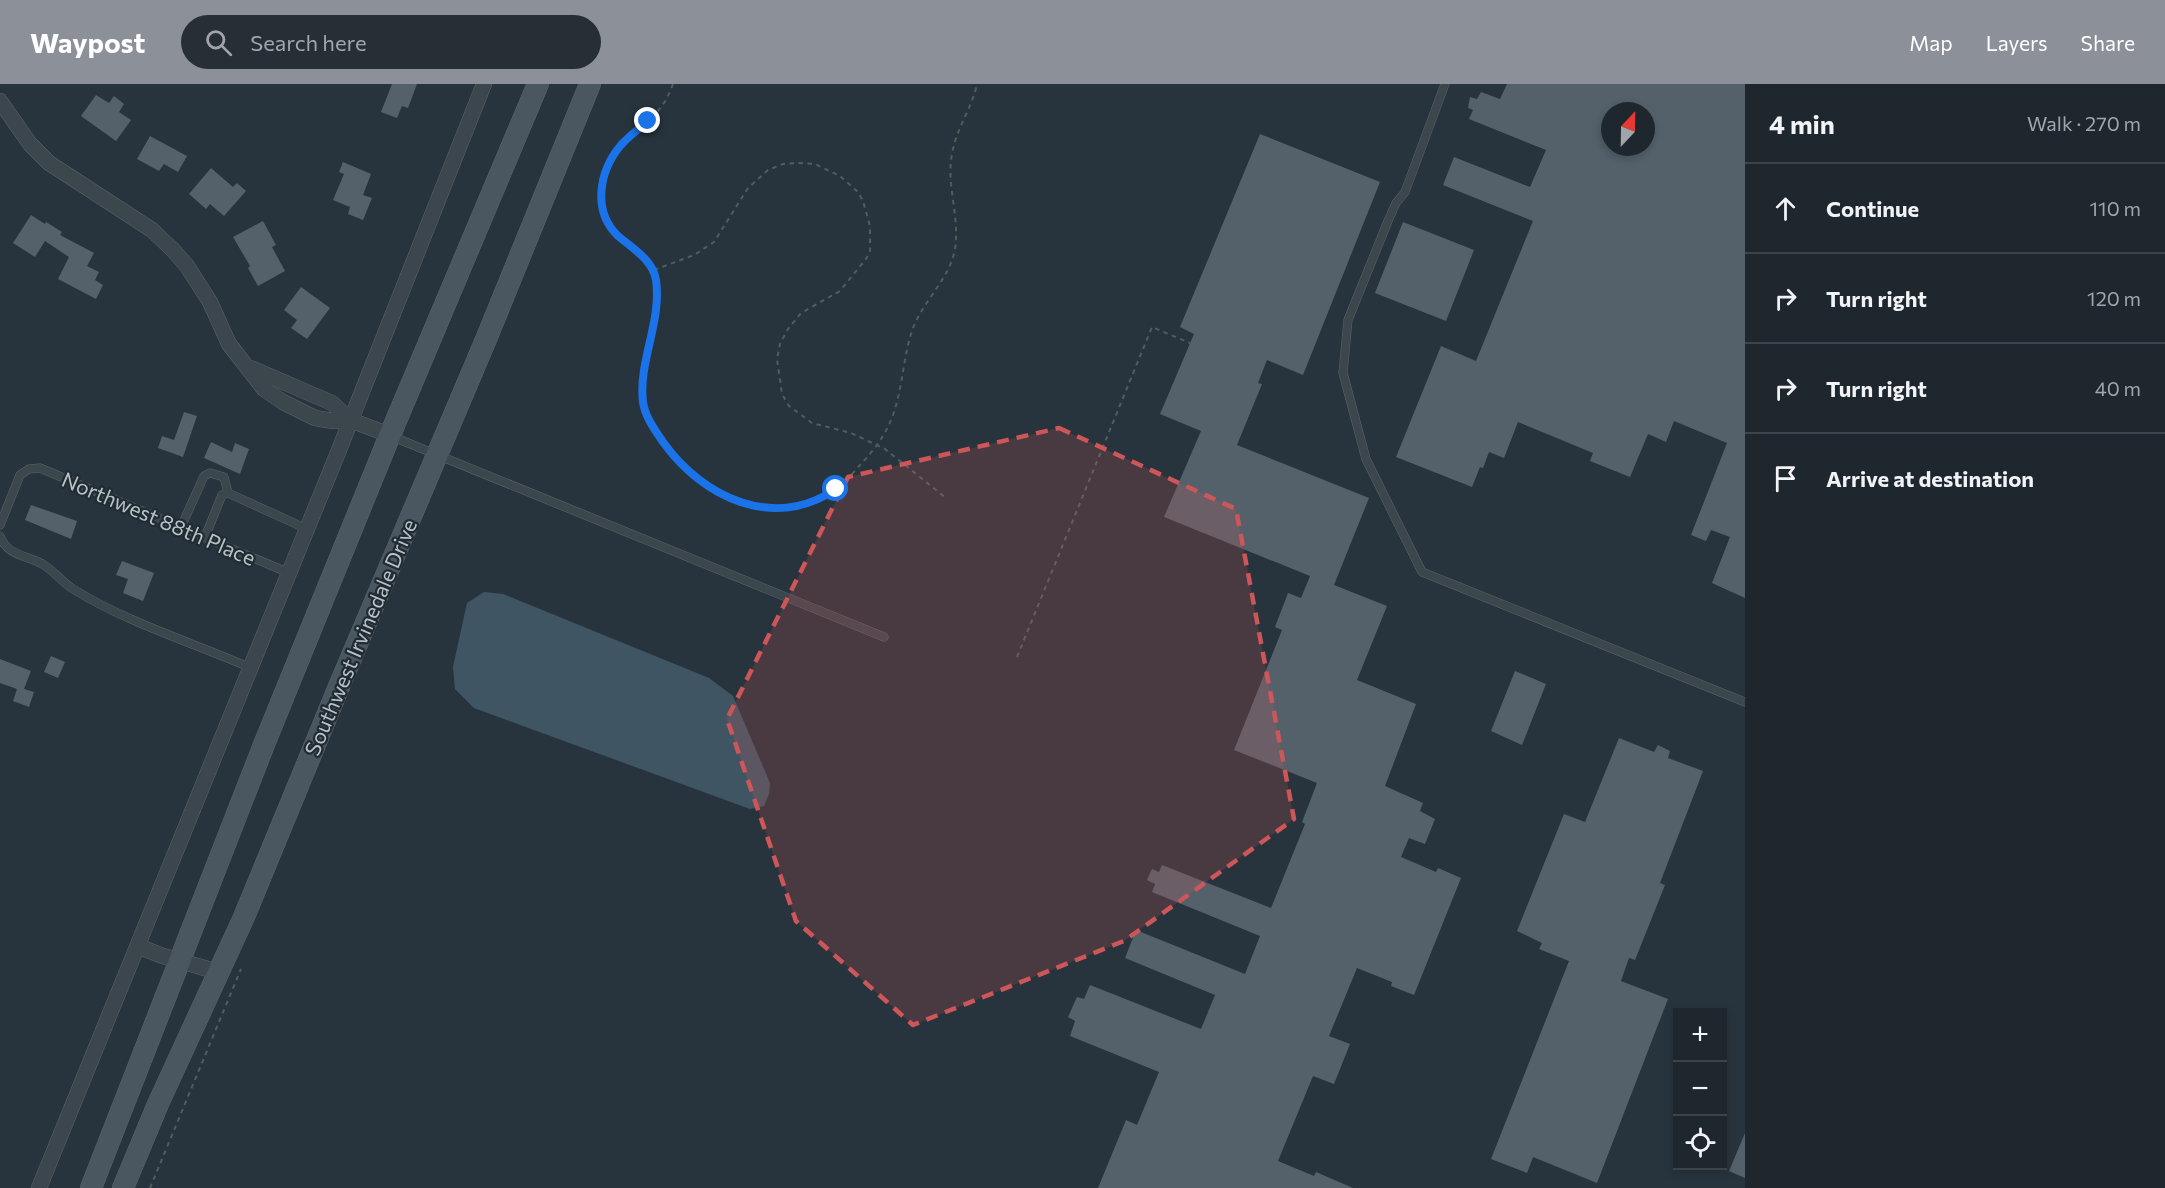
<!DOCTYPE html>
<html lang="en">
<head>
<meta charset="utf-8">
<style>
	:root { --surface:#1e272e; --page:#262f36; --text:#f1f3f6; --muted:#a1a5aa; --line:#3c444a; --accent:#8c9099 }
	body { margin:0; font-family:Commissioner,sans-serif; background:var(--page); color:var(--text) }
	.controls { position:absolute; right:18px; bottom:18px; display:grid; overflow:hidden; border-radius:0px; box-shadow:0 3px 9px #0003 }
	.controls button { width:54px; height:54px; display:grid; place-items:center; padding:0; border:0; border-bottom:2px solid var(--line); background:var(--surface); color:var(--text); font:30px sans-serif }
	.compass { position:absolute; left:1601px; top:18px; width:54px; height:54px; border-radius:50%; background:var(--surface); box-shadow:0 3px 9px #0003; rotate:22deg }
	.stop { position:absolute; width:18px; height:18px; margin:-14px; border:4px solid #1a73e8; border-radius:50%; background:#fff }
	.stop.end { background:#1a73e8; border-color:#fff; box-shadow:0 2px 6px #0008 }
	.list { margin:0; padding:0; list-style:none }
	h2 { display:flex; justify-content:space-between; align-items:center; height:78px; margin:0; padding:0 24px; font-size:26px }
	h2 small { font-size:20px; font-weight:400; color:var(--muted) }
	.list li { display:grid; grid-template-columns:39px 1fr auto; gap:18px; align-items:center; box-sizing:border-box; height:90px; padding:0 24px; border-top:2px solid var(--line) }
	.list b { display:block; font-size:22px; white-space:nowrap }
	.list em { font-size:20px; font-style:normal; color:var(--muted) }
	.icon { flex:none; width:33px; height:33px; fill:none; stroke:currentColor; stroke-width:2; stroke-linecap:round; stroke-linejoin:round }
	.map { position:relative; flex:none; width:1745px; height:1104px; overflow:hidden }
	header { display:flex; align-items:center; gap:36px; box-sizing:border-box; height:84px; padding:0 30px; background:var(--accent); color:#fff }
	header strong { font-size:28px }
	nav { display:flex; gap:33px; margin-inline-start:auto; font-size:21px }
	.search { width:420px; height:54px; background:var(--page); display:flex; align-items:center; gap:15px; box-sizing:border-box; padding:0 21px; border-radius:33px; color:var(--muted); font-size:22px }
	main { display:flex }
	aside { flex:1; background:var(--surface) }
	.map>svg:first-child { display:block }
</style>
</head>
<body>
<header>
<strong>Waypost</strong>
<div class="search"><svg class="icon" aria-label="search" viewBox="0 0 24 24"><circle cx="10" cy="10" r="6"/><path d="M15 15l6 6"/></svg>Search here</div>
<nav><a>Map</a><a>Layers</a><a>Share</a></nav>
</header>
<main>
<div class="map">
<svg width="1745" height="1104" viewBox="0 0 1745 1104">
	<rect width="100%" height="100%" fill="#28343d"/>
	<polygon fill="#405564" points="484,508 503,510 709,594 733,612 770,699 769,710 764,722 750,725 474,624 455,605 453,583 467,519"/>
	<g fill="#54616a" fill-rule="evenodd">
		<polygon points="392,0 417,0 408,24 402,22 397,34 381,28"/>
		<path d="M 1507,0 L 1745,0 L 1745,514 L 1712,499 L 1730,453 L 1711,446 L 1706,457 L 1691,451 L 1727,359 L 1674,337 L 1666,358 L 1648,350 L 1630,393 L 1590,377 L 1593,369 L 1518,338 L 1504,374 L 1489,368 L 1483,384 L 1480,383 L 1472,403 L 1396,373 L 1441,262 L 1476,277 L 1533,137 L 1443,101 L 1454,73 L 1530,103 L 1546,66 L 1469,35 L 1473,26 L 1468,24 L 1470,13 L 1477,15 L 1481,8 L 1500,15 ZM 1610,27 L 1646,27 L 1646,63 L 1610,63 Z"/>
		<polygon points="96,11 109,19 114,12 124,20 119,28 131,36 116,57 81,32"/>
		<polygon points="1260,50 1380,98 1303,291 1267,276 1258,299 1262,300 1237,361 1369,414 1334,501 1387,522 1357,596 1416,620 1385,702 1423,719 1420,727 1435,735 1425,760 1409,754 1401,773 1436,788 1438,784 1461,794 1414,911 1391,902 1392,898 1357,884 1329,952 1350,960 1334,1000 1313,992 1278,1077 1314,1092 1316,1088 1353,1104 1098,1104 1126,1036 1137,1041 1159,988 1070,952 1075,937 1068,933 1077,913 1084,915 1090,901 1201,945 1215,911 1125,874 1136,846 1245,890 1260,852 1152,808 1155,800 1147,796 1152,785 1159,788 1162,781 1271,824 1305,740 1302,738 1317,699 1234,666 1282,546 1275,543 1288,509 1301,514 1310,492 1164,433 1201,347 1160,330 1194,250 1180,243"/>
		<polygon points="150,52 187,72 178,88 164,80 159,87 137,75"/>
		<polygon points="343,78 371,90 363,111 372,114 363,136 348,130 350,123 333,116 344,90 339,88"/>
		<polygon points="211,84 233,103 237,99 246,107 224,132 210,120 206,125 189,110"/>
		<polygon points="31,131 45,140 46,138 62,148 60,151 94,169 87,182 99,188 95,196 103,201 96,215 58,195 69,173 45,157 35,173 13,159"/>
		<polygon points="263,137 276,161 272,163 285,187 258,202 248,184 250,182 233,153"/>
		<polygon points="1403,138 1474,166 1446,237 1375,209"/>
		<polygon points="301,203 330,224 307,255 291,244 297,236 284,226"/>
		<polygon points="184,328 197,332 183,373 158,364 162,352 174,356"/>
		<polygon points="211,358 232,368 235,359 249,365 240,390 204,374"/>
		<polygon points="31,421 77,437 71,455 25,436"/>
		<polygon points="122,477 154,489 143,517 123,509 128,495 116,491"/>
		<polygon points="51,572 65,578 58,594 44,588"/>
		<polygon points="0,575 31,587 24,605 34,608 29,623 13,617 17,605 0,599"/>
		<polygon points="1515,587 1546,600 1522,661 1491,647"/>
		<polygon points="1619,654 1654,668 1658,661 1670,667 1668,674 1703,687 1660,799 1665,801 1635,876 1629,874 1621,897 1668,915 1597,1099 1533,1073 1527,1089 1491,1075 1569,877 1539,865 1542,859 1517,847 1564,730 1585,738"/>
		<polygon points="1745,1049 1745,1094 1729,1087"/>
	</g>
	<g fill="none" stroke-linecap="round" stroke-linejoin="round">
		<g stroke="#5a646b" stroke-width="9">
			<g id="lane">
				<polyline points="1445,0 1405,108 1396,119 1388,137 1348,236 1343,289 1366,375 1422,488 1745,618"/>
				<polyline points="391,352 884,553"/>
				<polyline points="0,441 20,391 29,385 40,384 289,489"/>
				<polyline points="181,443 204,392 210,389 224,393 228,409"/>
				<path d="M 0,452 C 8,473 28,471 44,481 C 55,488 63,499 73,505 C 128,539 191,558 251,584"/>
				<polyline points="205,453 222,411 228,409 307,445"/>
			</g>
		</g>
		<g stroke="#5a646b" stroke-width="16">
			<g id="street">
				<polyline points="0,17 30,60 49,79 152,146 173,166 187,182 210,218 229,260 264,305 283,318 315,334 333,337 350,336 390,351"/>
				<polyline points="251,284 332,319 350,336"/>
				<polyline points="138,862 160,871 218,888"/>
				<polyline points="39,1104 337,371 484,0"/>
			</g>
		</g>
		<g stroke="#5a646b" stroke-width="22">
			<g id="secondary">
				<polyline points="91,1104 265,658 390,351 538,0"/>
				<polyline points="123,1104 158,1020 244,833 340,600 487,253 590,0"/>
			</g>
		</g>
		<g stroke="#4c5f5e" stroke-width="2" stroke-dasharray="4.5 4.5" stroke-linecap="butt">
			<path d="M 673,0 C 670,8 666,17 661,23 C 639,53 605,64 601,107 C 597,151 640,156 653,188 C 656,194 656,202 656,209 C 658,241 646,271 643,303 C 640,350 690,395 730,414 C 759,428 797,428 826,412 C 840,404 851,391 861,380 C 875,365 886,350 893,331 C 903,303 903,272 913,244 C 924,216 950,194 955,165 C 960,133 946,101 952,70 C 956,45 972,24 977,0"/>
			<polyline points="654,186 694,171 714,158 748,104 768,86 783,80 799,79 815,80 840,92 858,108 863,117 870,142 870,167 866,175 840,207 801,229 788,245 780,260 777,275 782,310 789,322 812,339 851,349 885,365 946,414"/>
			<polyline points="1017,573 1152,243 1190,259"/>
			<polyline points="150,1104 241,885"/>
		</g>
		<use href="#lane" stroke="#3c464d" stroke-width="8"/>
		<use href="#street" stroke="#3c464d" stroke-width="15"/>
		<use href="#secondary" stroke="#4a5660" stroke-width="21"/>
	</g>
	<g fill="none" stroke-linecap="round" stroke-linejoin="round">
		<path stroke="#1a73e8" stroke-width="8" d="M 648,37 C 639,45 629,52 621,61 C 599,87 592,127 618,152 C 632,164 653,176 656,196 C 662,238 638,278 643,318 C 645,333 655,346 663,358 C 703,414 774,447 836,405"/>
	</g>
	<path fill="#cd5658" fill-opacity="0.2" stroke="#cd5658" stroke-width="4.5" stroke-dasharray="12 8" stroke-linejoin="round" d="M 1059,344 L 1236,425 L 1294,735 L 1124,857 L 913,941 L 796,837 L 727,635 L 848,393 Z"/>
	<g text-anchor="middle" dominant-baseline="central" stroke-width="4.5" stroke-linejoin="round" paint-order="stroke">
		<g font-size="21" fill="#b8c1c8" stroke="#212b32">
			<text transform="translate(159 434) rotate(23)">Northwest 88th Place</text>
			<text transform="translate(360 553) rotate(-67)">Southwest Irvinedale Drive</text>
		</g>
	</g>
</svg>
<div class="controls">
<button>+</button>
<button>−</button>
<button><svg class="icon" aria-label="locate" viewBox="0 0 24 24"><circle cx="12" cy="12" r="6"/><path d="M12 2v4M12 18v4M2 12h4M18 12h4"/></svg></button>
</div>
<svg class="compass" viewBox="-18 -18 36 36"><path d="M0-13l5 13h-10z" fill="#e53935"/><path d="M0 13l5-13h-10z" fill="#a1a5aa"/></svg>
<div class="stop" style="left:836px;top:405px"></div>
<div class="stop end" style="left:648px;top:37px"></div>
</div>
<aside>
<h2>4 min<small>Walk · 270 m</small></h2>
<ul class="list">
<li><svg class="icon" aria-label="ahead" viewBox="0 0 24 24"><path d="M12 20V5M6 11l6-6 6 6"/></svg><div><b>Continue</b></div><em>110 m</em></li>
<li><svg class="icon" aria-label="right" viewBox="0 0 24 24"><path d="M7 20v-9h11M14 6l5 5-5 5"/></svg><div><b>Turn right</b></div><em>120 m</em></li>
<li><svg class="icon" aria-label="right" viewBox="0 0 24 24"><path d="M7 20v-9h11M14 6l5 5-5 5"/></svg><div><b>Turn right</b></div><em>40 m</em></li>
<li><svg class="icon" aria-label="arrive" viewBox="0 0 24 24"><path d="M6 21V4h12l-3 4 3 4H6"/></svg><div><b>Arrive at destination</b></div></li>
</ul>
</aside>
</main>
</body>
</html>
